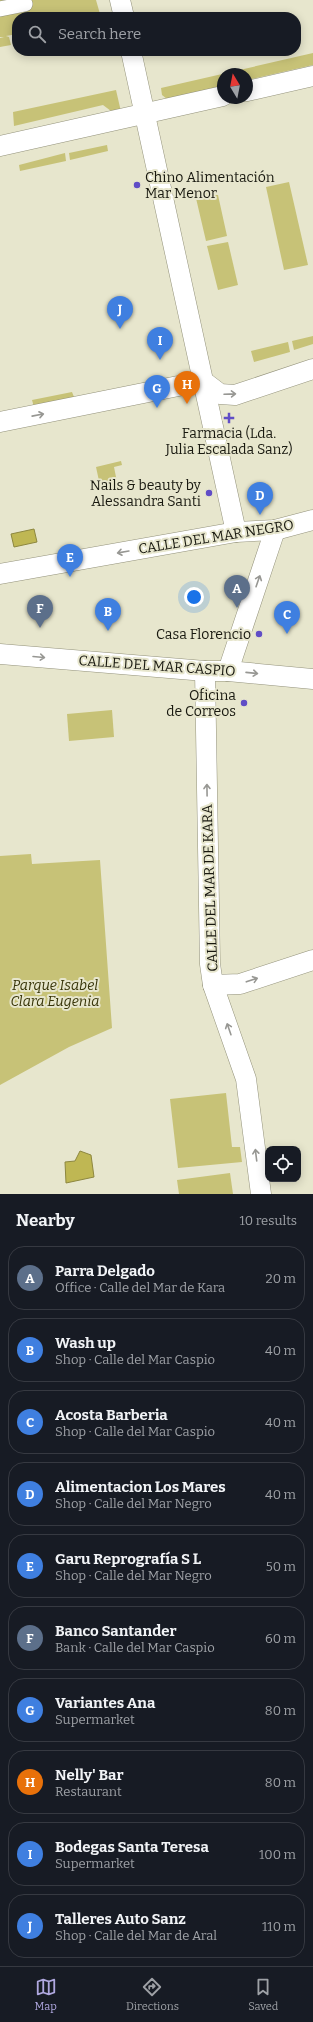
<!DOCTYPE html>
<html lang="en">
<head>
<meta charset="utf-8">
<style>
	:root { --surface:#171b24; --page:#242831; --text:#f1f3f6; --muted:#9ea1a6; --line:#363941; --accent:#b0a8e0 }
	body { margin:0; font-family:Bitter,serif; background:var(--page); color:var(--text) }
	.controls { position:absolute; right:12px; bottom:12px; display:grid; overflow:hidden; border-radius:8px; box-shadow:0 2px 10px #0003 }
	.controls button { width:36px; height:36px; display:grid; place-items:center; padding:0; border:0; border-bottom:1px solid var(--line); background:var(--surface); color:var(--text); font:20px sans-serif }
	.compass { position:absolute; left:217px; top:68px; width:36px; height:36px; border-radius:50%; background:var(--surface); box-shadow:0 2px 10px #0003; rotate:350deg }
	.you { position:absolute; left:194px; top:597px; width:14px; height:14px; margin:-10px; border:3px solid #fff; border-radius:50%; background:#1a73e8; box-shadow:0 0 0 6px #1a73e833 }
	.badge { display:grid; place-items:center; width:26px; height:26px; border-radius:50%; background:var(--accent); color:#fff; font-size:13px; font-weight:700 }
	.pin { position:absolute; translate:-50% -33px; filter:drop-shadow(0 1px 2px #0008) }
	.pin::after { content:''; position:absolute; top:21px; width:14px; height:12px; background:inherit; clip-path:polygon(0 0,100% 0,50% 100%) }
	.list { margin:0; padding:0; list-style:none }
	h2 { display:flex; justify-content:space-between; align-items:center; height:52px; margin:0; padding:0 16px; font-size:17px }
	h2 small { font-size:13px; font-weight:400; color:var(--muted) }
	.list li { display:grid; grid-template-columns:26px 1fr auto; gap:12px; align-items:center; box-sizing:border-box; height:64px; margin:0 8px 8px; padding:0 8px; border:1px solid var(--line); border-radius:16px }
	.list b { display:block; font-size:15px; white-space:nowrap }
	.list p { margin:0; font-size:13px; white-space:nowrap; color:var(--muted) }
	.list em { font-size:13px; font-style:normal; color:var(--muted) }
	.icon { flex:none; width:22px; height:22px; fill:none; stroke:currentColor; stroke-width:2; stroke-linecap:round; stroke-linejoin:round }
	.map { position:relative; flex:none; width:313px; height:1194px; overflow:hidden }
	.search { position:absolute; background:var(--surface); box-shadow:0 2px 10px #0003; left:12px; right:12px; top:12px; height:44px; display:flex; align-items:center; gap:10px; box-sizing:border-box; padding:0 14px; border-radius:16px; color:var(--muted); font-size:15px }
	.sheet { height:772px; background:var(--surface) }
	nav { display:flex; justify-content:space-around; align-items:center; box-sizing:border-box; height:56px; border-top:1px solid var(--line); background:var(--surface); font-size:11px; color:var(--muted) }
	nav a { display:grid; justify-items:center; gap:2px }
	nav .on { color:var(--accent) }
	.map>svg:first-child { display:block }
</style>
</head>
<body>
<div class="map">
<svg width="313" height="1194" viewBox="0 0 313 1194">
	<rect width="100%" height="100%" fill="#e7e6cd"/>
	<g fill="#c7c277">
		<polygon points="0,0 96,0 100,14 87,17 17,17 17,34 6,36 9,37 11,45 0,47 0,38 4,37 0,37"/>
		<polygon points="313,53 313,65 247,80 247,74 223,74 223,86 167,99 162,95 161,88"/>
		<polygon points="116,90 122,116 112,117 111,111 103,105 14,126 13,112"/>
		<polygon points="107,145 108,151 70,160 69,153"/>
		<polygon points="65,153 66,161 20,171 19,165"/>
		<polygon points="289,182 308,265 284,270 266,187"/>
		<polygon points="214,189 215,195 218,195 227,236 206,241 195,194"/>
		<polygon points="228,242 238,285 218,290 207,246"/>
		<polygon points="313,336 313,344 294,350 292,341"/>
		<polygon points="288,342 290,352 254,362 251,351"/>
		<polygon points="72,392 74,397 34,407 32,400"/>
		<polygon points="121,461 122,465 114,467 118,487 101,490 96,467"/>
		<polygon points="112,710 114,737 69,741 67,714"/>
		<polygon points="31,854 32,864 100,860 112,1028 69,1047 0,1085 0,856"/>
		<polygon points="226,1093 232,1147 240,1147 242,1162 178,1168 170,1099"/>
		<polygon points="230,1173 233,1194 179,1194 177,1180"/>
	</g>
	<g fill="#bfb753" stroke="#8d873f">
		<polygon points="34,529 37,542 14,547 11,534"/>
		<polygon points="80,1151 91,1155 94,1177 66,1183 65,1162 75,1161"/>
	</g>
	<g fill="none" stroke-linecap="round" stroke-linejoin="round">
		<g stroke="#93927b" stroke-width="16">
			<polyline id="pedestrian" points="0,9 25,4"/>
		</g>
		<g stroke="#93927b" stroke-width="21">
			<g id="minor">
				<polyline points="120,0 124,17"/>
				<polyline points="131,51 236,532"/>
				<polyline points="247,91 313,76"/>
				<polyline points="0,146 223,96"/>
				<polyline points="0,422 203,381 220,394 235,395 313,369"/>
				<polyline points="0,574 236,532 275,530 313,520"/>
				<polyline points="0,654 205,671 228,671 313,679"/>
				<polyline points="205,671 210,964 213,985 246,1079 261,1194"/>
				<polyline points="228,671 275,530"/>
				<polyline points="213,985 240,984 313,960"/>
			</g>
		</g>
		<use href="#pedestrian" stroke="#fff" stroke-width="15"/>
		<use href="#minor" stroke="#fff" stroke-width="20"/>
	</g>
	<defs><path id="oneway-shaft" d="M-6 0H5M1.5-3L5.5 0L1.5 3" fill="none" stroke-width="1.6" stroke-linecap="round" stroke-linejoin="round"/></defs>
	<g stroke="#979793">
		<use href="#oneway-shaft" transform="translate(230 394) rotate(-2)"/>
		<use href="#oneway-shaft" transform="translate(38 415) rotate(-11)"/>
		<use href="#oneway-shaft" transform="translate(123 552) rotate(170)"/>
		<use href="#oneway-shaft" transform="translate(258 581) rotate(-71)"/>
		<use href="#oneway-shaft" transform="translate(39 657) rotate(5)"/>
		<use href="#oneway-shaft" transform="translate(252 673) rotate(6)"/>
		<use href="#oneway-shaft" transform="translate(207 790) rotate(-91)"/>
		<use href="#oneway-shaft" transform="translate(252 980) rotate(-18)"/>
		<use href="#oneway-shaft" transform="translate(229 1029) rotate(-109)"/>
		<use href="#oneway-shaft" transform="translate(256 1155) rotate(-97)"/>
	</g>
	<g fill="#604dc6" stroke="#e7e6cd" stroke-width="1.5">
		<circle cx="137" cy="185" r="4"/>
		<path d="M227 412h4v4h4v4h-4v4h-4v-4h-4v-4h4z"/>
		<circle cx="209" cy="493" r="4"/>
		<circle cx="259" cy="634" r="4"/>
		<circle cx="244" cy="703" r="4"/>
	</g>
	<g text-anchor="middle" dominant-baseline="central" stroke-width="4" stroke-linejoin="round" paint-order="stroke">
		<g font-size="14" fill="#18180f" stroke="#e7e6cd" text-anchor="end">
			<text x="145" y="177" text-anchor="start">Chino Alimentación<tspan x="145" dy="16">Mar Menor</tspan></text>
			<text x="229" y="433" text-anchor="middle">Farmacia (Lda.<tspan x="229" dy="16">Julia Escalada Sanz)</tspan></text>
			<text x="201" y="485">Nails &amp; beauty by<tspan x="201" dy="16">Alessandra Santi</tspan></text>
			<text x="251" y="634">Casa Florencio</text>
			<text x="236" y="695">Oficina<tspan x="236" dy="16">de Correos</tspan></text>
		</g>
		<g font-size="14" fill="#18180f" stroke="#e7e6cd">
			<text transform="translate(216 537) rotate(-9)">CALLE DEL MAR NEGRO</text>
			<text transform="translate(157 666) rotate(4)">CALLE DEL MAR CASPIO</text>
			<text transform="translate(210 888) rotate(-92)">CALLE DEL MAR DE KARA</text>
		</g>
		<g font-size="14" font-style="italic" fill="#383509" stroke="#e7e6cd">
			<text x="55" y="985">Parque Isabel<tspan x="55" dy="16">Clara Eugenia</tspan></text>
		</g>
	</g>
</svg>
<div class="controls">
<button><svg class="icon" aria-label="locate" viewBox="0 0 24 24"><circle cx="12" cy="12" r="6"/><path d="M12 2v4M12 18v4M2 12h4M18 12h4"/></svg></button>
</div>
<svg class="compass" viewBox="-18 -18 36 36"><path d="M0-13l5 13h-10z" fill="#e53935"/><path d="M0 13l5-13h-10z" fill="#9ea1a6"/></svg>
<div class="you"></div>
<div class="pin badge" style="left:237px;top:608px;background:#5c6f8a">A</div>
<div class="pin badge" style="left:108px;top:631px;background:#3f7fe0">B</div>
<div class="pin badge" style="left:287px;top:634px;background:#3f7fe0">C</div>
<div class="pin badge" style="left:260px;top:515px;background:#3f7fe0">D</div>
<div class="pin badge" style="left:70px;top:577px;background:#3f7fe0">E</div>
<div class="pin badge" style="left:40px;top:628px;background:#5c6f8a">F</div>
<div class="pin badge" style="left:157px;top:408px;background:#3f7fe0">G</div>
<div class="pin badge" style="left:187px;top:404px;background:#e8710a">H</div>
<div class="pin badge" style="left:160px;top:360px;background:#3f7fe0">I</div>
<div class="pin badge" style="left:120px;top:329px;background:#3f7fe0">J</div>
<div class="search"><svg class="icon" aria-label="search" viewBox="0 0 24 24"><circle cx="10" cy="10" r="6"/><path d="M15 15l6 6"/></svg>Search here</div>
</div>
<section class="sheet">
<h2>Nearby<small>10 results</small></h2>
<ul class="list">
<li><span class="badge" style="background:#5c6f8a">A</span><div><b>Parra Delgado</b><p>Office · Calle del Mar de Kara</p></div><em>20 m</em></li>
<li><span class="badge" style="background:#3f7fe0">B</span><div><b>Wash up</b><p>Shop · Calle del Mar Caspio</p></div><em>40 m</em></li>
<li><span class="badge" style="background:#3f7fe0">C</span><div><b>Acosta Barberia</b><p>Shop · Calle del Mar Caspio</p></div><em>40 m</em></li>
<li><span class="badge" style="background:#3f7fe0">D</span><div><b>Alimentacion Los Mares</b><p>Shop · Calle del Mar Negro</p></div><em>40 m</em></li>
<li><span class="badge" style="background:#3f7fe0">E</span><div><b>Garu Reprografía S L</b><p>Shop · Calle del Mar Negro</p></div><em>50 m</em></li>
<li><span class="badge" style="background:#5c6f8a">F</span><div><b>Banco Santander</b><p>Bank · Calle del Mar Caspio</p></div><em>60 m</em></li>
<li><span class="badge" style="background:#3f7fe0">G</span><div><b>Variantes Ana</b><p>Supermarket</p></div><em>80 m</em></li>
<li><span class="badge" style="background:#e8710a">H</span><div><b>Nelly' Bar</b><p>Restaurant</p></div><em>80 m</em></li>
<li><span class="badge" style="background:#3f7fe0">I</span><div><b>Bodegas Santa Teresa</b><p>Supermarket</p></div><em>100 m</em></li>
<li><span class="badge" style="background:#3f7fe0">J</span><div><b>Talleres Auto Sanz</b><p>Shop · Calle del Mar de Aral</p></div><em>110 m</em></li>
</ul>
</section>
<nav>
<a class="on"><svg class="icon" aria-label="map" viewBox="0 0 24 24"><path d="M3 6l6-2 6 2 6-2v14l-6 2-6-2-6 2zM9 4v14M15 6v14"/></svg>Map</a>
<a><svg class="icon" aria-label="directions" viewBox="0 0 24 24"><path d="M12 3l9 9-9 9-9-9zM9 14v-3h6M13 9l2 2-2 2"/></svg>Directions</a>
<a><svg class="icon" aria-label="saved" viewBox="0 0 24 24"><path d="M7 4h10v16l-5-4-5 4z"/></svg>Saved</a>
</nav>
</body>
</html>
